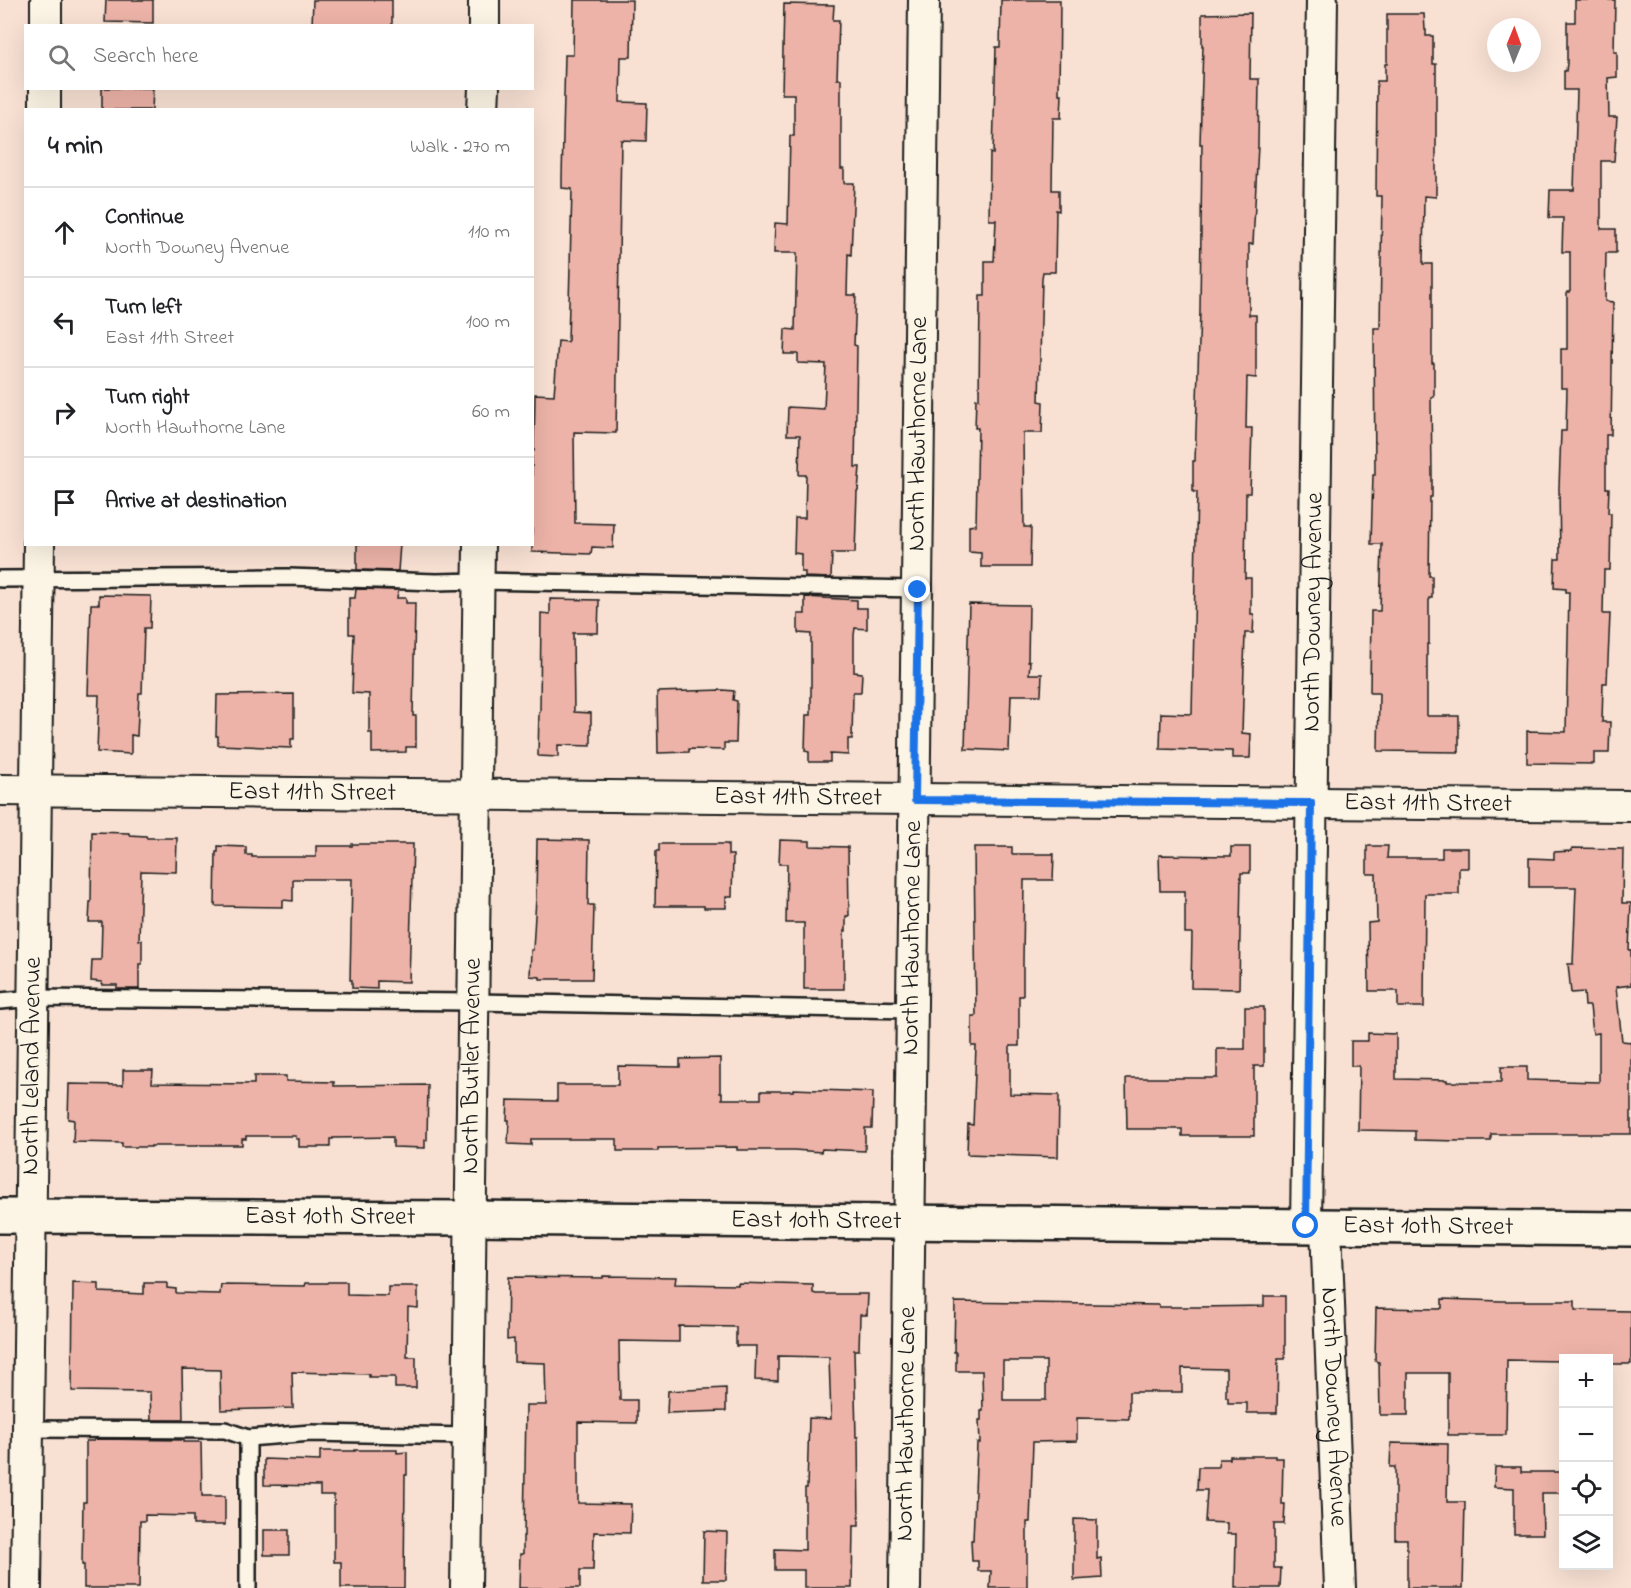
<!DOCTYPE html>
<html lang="en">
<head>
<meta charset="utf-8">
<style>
	:root { --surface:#fff; --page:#f2f2f2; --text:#202124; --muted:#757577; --line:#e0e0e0 }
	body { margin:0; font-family:"Indie Flower",sans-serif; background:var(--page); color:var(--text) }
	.controls { position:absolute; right:18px; bottom:18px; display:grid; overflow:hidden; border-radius:0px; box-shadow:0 6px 24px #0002 }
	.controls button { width:54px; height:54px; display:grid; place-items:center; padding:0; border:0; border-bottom:2px solid var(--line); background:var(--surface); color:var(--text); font:30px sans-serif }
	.compass { position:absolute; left:1487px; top:18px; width:54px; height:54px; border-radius:50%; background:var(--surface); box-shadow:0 6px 24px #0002; rotate:1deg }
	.stop { position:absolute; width:18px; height:18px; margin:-14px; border:4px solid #1a73e8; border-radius:50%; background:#fff }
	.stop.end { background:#1a73e8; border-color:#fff; box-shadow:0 2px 6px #0008 }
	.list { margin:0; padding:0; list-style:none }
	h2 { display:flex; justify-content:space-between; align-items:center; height:78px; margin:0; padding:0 24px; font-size:26px }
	h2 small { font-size:20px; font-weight:400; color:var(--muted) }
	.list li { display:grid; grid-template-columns:39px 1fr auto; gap:18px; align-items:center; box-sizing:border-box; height:90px; padding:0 24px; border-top:2px solid var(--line) }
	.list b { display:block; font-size:22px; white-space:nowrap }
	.list p { margin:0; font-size:20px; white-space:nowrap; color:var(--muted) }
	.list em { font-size:20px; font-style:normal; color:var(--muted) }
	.icon { flex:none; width:33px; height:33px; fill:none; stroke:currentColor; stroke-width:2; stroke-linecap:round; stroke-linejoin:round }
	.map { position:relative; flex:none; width:1631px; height:1588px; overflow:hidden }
	.search { position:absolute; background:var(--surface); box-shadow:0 6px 24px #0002; left:24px; top:24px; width:510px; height:66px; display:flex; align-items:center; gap:15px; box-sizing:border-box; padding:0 21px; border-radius:0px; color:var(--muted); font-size:22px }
	.panel { position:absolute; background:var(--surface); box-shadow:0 6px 24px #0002; left:24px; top:108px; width:510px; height:438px; border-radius:0px }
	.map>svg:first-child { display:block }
</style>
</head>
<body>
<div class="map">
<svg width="1631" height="1588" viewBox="0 0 1631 1588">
	<rect width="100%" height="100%" fill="#f8e1d3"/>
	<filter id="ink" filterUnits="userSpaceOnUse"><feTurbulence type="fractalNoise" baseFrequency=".0167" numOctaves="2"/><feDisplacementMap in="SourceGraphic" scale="12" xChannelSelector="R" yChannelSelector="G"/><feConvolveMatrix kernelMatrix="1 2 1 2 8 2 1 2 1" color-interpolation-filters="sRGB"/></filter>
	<g filter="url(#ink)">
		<g fill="#edb3a8" stroke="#1c1c1c" stroke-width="1.5" fill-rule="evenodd">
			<polygon points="106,0 153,0 153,23 105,22"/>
			<polygon points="313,0 392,0 392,26 312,26"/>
			<polygon points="574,0 632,0 631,57 621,57 620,102 647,103 646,141 621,140 616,433 574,432 575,523 614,524 613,548 592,547 591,554 532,552 532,451 534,451 535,394 554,395 558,341 568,342 572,189 562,188 562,177 565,55 573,55"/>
			<polygon points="1001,0 1060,0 1059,94 1062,94 1061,118 1053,118 1052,190 1059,190 1059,211 1056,210 1055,272 1043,272 1042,278 1039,401 1043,402 1042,433 1023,433 1024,527 1031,527 1030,567 981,567 981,553 969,552 969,526 976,525 978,428 975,428 976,399 979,399 980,296 985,296 985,261 994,261 996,220 989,220 990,153 993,154 996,47 1000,47"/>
			<polygon points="1575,0 1615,0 1614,52 1617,52 1617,77 1608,78 1609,117 1617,117 1614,161 1601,161 1601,229 1616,229 1616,253 1606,253 1605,301 1613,302 1611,435 1606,435 1606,488 1609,488 1608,513 1611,513 1610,570 1604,570 1603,614 1610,614 1607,683 1603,683 1602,722 1610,722 1609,753 1594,753 1594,764 1527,763 1527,731 1566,732 1569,592 1566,592 1566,589 1554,588 1555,559 1560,559 1559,488 1561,431 1566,431 1567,388 1561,388 1561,349 1567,349 1567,292 1570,292 1570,252 1562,252 1563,218 1549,218 1550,190 1574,190 1577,90 1564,90 1564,71 1566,71 1567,63 1567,22 1575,22"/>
			<polygon points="784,4 834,5 833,20 839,20 837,79 841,79 841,169 844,169 844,183 854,183 851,255 848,254 847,295 856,295 854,345 857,346 855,467 860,467 858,491 857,491 855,553 832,553 831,578 805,577 805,572 801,572 801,554 794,553 795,518 805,518 806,475 799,475 800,435 787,435 788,407 824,409 826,364 798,363 798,354 784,354 785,329 795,330 797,253 774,253 775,223 788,224 790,136 794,136 794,94 782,94"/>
			<polygon points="1251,13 1250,79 1259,79 1258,145 1253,244 1249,244 1249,315 1256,315 1256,378 1247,377 1246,428 1252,428 1250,493 1246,493 1245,578 1251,578 1251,614 1254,614 1253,633 1245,633 1242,733 1251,734 1250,758 1232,758 1232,751 1160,749 1161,713 1192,714 1197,492 1193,492 1193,461 1195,461 1200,311 1202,144 1200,144 1203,46 1202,46 1202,14"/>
			<polygon points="1387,14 1424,14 1425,30 1426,30 1426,36 1433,36 1433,64 1436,64 1436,197 1424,196 1423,264 1432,264 1432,363 1434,363 1434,397 1431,397 1432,473 1432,497 1430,497 1429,576 1432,576 1432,598 1429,598 1429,644 1427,644 1427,716 1459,716 1459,752 1378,751 1379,693 1370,693 1371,611 1380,611 1382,544 1371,544 1373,475 1375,475 1374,328 1380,328 1382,196 1376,196 1377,81 1385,81 1385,64 1387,64"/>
			<polygon points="102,88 153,88 152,110 102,110"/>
			<polygon points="357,544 400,544 398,571 357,570"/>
			<polygon points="356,589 398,590 397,598 406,598 406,603 415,603 413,716 416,716 416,747 406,747 406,752 372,753 372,733 369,733 369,694 352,693 354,634 349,634 349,598 355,598"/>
			<polygon points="99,595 151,596 150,628 144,628 142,693 139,693 137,736 131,735 131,754 97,752 99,695 88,695 91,604 99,604"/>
			<polygon points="805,597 857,600 857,608 867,608 867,629 855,628 854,635 854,672 862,673 861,692 853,692 852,739 848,739 848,755 830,754 830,762 809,762 809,752 805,751 806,715 811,715 811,634 798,633 798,614 805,614"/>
			<polygon points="550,599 599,600 598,633 573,633 574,712 591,713 591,746 558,745 558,757 538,756 539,712 540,712 541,613 550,614"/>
			<polygon points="969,604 1029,605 1028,661 1030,661 1029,674 1042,674 1041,695 1011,695 1009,751 965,749"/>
			<polygon points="723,690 734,691 733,700 737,701 736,743 724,743 724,750 689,749 689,752 658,753 657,692"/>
			<polygon points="294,694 294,739 291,739 291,748 218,745 218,736 216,736 217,695"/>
			<polygon points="92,832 129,833 129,835 146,836 147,838 177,838 176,872 141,871 139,940 142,940 142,964 139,964 139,989 117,989 117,985 102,985 102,982 91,981 92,960 101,960 102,922 89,922 90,902 91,902"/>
			<polygon points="537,839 589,840 588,905 594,905 592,979 540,979 540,977 530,976 531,950 533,950 536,898"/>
			<polygon points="780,840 810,841 810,846 848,847 849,916 846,916 846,931 844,931 844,989 804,989 804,923 786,923 787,864 779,864"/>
			<polygon points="352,844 413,844 409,982 377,981 377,989 352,988 352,980 350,980 352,879 293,879 293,901 283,900 283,907 215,906 216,852 218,852 218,846 246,847 246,855 252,855 252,857 316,857 316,846 352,846"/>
			<polygon points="659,844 728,844 728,855 733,855 732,897 726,897 726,908 704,908 704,906 655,906 656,851 659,851"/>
			<polygon points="1367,846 1388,846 1387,858 1442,858 1442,848 1468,848 1468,868 1459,868 1459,894 1425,894 1424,1007 1398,1007 1398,991 1369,991 1368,923 1377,922 1376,874 1367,874"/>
			<polygon points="974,847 1012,847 1012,854 1054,854 1053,880 1024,880 1023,964 1023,996 1019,996 1019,1046 1010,1046 1010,1094 1059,1095 1058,1157 967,1154 968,1124 973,1125 976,1046 972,1046 972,1016 976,1016"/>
			<polygon points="1231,847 1250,847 1250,873 1241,873 1239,989 1191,988 1192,933 1185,933 1185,891 1160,891 1159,855 1231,856"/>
			<polygon points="1572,848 1623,849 1622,903 1631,903 1629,950 1631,950 1631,985 1616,987 1622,1041 1631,1042 1631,1134 1491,1134 1491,1141 1461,1141 1415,1140 1415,1131 1358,1130 1359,1066 1351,1066 1351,1041 1368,1041 1368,1033 1396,1034 1396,1079 1447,1080 1447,1082 1501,1082 1501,1067 1527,1067 1527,1080 1599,1082 1599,1033 1593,1034 1590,1006 1585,1006 1584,992 1571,993 1568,964 1573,964 1576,887 1529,887 1529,858 1554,859 1554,852 1572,851"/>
			<polygon points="1245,1007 1264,1007 1264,1066 1254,1066 1254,1136 1182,1136 1182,1129 1127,1129 1126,1078 1217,1078 1217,1049 1245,1049"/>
			<polygon points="720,1058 720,1093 722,1093 722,1099 761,1099 761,1091 793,1091 793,1089 873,1092 872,1128 865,1128 865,1151 822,1149 821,1152 794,1150 737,1150 737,1147 658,1148 658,1151 617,1151 617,1139 531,1139 531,1145 508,1144 509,1120 507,1120 508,1100 557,1101 557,1085 618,1085 618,1066 680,1067 680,1059"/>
			<polygon points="123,1070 153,1070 152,1083 254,1084 254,1076 286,1076 286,1081 334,1082 334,1086 428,1085 427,1140 425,1140 425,1148 393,1147 393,1137 333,1138 333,1139 330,1139 330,1147 299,1147 299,1139 296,1139 296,1136 246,1136 246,1139 242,1139 242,1145 198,1145 198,1146 151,1146 151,1147 122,1147 122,1143 73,1142 74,1120 68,1119 69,1084 123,1085"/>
			<polygon points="603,1276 676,1277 675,1284 738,1285 738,1283 813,1285 813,1293 816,1294 868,1294 867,1315 860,1315 859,1350 854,1350 856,1437 858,1437 859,1526 853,1526 852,1588 804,1588 804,1570 775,1570 775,1549 805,1550 805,1488 807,1488 809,1418 831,1419 829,1357 778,1356 778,1381 755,1380 756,1346 736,1346 736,1327 679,1326 679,1342 619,1341 620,1400 637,1400 637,1423 578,1422 578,1503 631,1504 630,1533 594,1532 593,1570 580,1570 580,1588 519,1588 520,1554 523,1554 523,1536 524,1536 526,1405 546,1405 545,1363 514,1362 514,1339 507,1340 508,1277 603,1278"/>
			<polygon points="328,1282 347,1282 347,1295 388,1296 388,1287 418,1287 418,1308 408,1307 407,1357 416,1357 416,1388 395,1388 395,1377 369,1377 369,1374 292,1372 293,1408 221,1410 220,1370 182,1369 183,1420 151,1420 150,1392 72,1391 73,1283 99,1284 99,1292 144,1294 144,1283 167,1283 167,1288 176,1289 176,1293 220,1294 221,1285 305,1286 306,1283 327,1283"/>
			<path d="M 1264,1296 L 1285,1296 L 1285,1359 L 1278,1359 L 1277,1413 L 1247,1413 L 1247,1403 L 1228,1403 L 1228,1397 L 1226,1397 L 1226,1369 L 1182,1368 L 1182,1392 L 1129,1392 L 1129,1419 L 1077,1418 L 1077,1441 L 1033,1442 L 1030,1522 L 1027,1522 L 1027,1588 L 990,1588 L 991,1571 L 978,1571 L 978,1561 L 972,1561 L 971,1540 L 973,1540 L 977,1443 L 980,1443 L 979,1420 L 981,1420 L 981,1411 L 983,1411 L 982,1371 L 956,1371 L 956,1352 L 954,1352 L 955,1302 L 1159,1305 L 1159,1307 L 1199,1307 L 1264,1306 ZM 1003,1361 L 1046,1361 L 1046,1400 L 1003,1400 Z"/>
			<polygon points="1442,1299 1501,1301 1575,1301 1575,1310 1631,1311 1631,1364 1608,1364 1608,1359 1563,1359 1563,1361 1507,1360 1506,1435 1448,1435 1448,1373 1408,1373 1408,1415 1380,1415 1379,1362 1375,1361 1376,1308 1440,1309 1442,1308"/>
			<polygon points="726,1388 726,1411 667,1413 668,1391"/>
			<polygon points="94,1439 183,1440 183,1442 201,1442 202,1496 225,1496 225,1525 193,1525 193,1516 145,1515 145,1521 140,1521 139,1588 84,1588 84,1565 82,1565 83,1502 86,1502 86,1441 94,1441"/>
			<polygon points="1391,1443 1448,1444 1447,1502 1465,1502 1463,1588 1407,1588 1407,1539 1395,1539 1395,1467 1390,1467"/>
			<polygon points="355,1450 397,1450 397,1453 407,1452 407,1475 405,1475 404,1588 341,1588 341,1562 334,1562 334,1495 320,1495 320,1486 264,1485 264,1459 320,1461 320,1451 355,1451"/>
			<polygon points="1230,1456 1275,1456 1275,1458 1283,1458 1282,1504 1285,1504 1284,1524 1274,1524 1274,1568 1281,1568 1280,1588 1235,1588 1236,1534 1227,1534 1227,1523 1205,1522 1207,1490 1197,1490 1198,1467 1218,1467 1219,1459 1230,1459"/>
			<polygon points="1495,1467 1521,1467 1521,1472 1563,1472 1563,1493 1542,1493 1543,1534 1514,1534 1514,1488 1494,1487"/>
			<polygon points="1074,1519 1097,1520 1097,1559 1101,1558 1102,1578 1074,1580"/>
			<rect x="264" y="1530" width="25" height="25"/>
			<polygon points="704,1531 727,1532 726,1580 703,1580"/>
		</g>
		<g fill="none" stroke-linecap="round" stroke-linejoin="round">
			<g stroke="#1c1c1c" stroke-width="20">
				<g id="service">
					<polyline points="0,579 289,577 436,582 478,581 918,589"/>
					<polyline points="0,1001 33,998 473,1002 912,1010"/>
					<polyline points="28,1429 225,1430 248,1438 311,1433 468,1436"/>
					<polyline points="248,1588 248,1438"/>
				</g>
			</g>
			<g stroke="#1c1c1c" stroke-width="34">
				<g id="minor">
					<polyline points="46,26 46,0"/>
					<polyline points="484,26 484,0"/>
					<polyline points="45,110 45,88"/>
					<polyline points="483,110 484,88"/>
					<path id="s1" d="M 0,790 L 1631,806"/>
					<path id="s2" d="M 1306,1226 L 1322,0"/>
					<path id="s3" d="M 1326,1227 L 1340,1588"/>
					<path id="s4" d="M 26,1588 L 39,544"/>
					<path id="s5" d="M 466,1588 L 479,544"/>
					<path id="s6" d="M 905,1588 L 924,0"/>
				</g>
			</g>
			<g stroke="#1c1c1c" stroke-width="38">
				<g id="secondary">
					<path id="s7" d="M 0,1216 L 470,1218 L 1631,1229"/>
				</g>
			</g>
			<use href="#service" stroke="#fcf5e5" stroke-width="15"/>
			<use href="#minor" stroke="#fcf5e5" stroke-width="30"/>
			<use href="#secondary" stroke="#fcf5e5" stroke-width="33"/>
		</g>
	</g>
	<g fill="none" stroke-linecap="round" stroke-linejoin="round" filter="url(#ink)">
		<polyline stroke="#1a73e8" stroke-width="8" points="918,590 915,800 1311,803 1306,1226"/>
	</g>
	<g text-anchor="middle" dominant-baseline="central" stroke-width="6" stroke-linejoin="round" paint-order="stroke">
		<g font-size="26" fill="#1c1c1c" stroke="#fcf5e5">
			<text stroke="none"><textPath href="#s6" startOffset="1154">North Hawthorne Lane</textPath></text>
			<text stroke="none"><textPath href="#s2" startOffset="614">North Downey Avenue</textPath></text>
			<text stroke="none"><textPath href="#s1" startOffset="312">East 11th Street</textPath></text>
			<text stroke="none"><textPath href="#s1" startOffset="798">East 11th Street</textPath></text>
			<text stroke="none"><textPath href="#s1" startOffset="1428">East 11th Street</textPath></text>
			<text stroke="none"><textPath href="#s6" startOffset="650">North Hawthorne Lane</textPath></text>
			<text stroke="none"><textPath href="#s4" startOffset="522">North Leland Avenue</textPath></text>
			<text stroke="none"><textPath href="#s5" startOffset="522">North Butler Avenue</textPath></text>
			<text stroke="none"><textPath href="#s7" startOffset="330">East 10th Street</textPath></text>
			<text stroke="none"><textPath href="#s7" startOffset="816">East 10th Street</textPath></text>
			<text stroke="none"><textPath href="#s7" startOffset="1428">East 10th Street</textPath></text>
			<text stroke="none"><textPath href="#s3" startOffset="180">North Downey Avenue</textPath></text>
			<text stroke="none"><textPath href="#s6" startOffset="164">North Hawthorne Lane</textPath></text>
		</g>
	</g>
</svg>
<div class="controls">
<button>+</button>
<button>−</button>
<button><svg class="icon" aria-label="locate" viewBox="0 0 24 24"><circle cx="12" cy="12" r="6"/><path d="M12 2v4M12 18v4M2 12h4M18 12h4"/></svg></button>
<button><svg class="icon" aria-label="layers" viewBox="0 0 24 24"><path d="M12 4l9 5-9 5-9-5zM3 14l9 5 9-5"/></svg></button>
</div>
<svg class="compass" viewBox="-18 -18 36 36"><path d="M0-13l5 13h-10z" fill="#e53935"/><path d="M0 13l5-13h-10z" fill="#757577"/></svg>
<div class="stop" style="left:1306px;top:1226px"></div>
<div class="stop end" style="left:918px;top:590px"></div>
<div class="search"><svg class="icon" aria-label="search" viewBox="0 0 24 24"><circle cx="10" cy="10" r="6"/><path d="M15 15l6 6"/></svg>Search here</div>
<section class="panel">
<h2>4 min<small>Walk · 270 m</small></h2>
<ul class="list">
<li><svg class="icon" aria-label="ahead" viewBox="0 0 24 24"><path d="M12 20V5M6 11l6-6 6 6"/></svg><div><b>Continue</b><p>North Downey Avenue</p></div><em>110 m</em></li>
<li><svg class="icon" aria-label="left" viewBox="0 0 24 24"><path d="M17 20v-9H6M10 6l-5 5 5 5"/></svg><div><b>Turn left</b><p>East 11th Street</p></div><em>100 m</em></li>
<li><svg class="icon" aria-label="right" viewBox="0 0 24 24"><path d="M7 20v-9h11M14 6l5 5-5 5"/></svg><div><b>Turn right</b><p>North Hawthorne Lane</p></div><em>60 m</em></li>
<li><svg class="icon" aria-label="arrive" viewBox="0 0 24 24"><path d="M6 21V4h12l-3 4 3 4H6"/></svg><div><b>Arrive at destination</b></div></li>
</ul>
</section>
</div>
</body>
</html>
